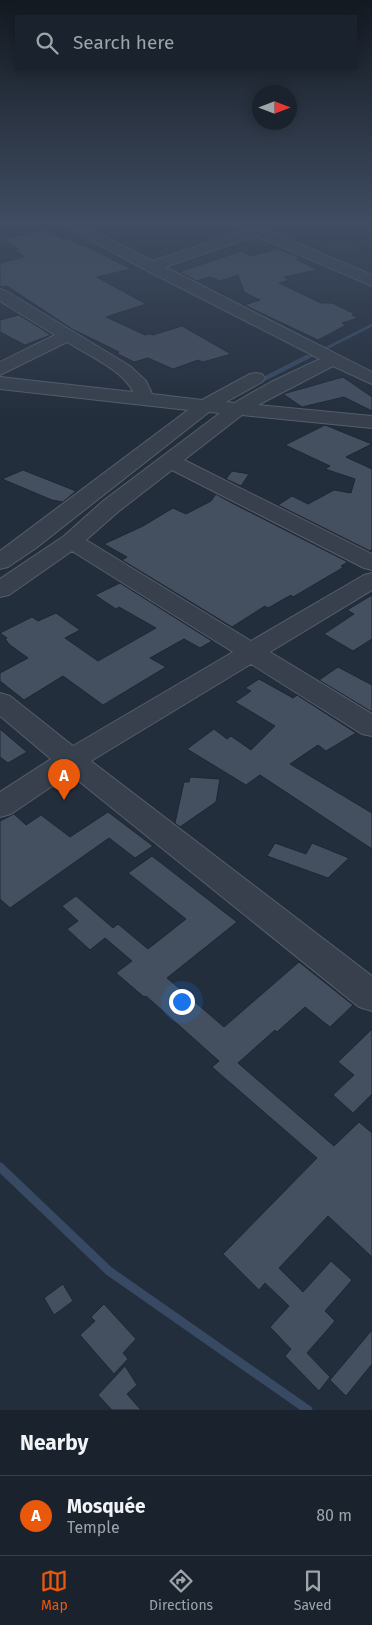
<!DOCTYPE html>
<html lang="en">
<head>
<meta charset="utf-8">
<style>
	:root { --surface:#1a222d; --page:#272f39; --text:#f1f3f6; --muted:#9fa4aa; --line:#383f49; --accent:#ea580c }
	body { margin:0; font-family:"Fira Sans",sans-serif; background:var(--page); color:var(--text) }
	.compass { position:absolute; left:252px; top:85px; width:45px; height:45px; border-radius:50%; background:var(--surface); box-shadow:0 2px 12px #0003; rotate:90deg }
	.you { position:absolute; left:181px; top:1001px; width:18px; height:18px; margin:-12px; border:4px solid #fff; border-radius:50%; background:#1a73e8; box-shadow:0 0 0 8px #1a73e833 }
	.badge { display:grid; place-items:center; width:32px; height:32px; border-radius:50%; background:var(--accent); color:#fff; font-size:16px; font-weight:700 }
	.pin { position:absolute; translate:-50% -41px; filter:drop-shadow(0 1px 2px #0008) }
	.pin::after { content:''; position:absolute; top:26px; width:18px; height:15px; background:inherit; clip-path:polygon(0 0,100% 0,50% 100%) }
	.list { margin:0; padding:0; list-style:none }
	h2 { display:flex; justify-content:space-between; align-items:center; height:65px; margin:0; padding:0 20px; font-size:21px }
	h2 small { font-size:16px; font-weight:400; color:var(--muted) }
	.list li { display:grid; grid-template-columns:32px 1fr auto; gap:15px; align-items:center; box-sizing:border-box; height:80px; padding:0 20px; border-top:1px solid var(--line) }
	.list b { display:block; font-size:19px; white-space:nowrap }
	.list p { margin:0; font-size:16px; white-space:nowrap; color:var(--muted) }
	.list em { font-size:16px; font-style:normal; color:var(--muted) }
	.icon { flex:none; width:28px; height:28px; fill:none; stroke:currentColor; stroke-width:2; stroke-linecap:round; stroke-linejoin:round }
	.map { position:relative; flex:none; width:372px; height:1410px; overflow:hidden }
	.search { position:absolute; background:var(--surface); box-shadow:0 2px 12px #0003; left:15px; right:15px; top:15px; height:55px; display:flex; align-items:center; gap:12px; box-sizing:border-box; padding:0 18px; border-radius:0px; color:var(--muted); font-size:19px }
	.sheet { height:145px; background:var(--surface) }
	nav { display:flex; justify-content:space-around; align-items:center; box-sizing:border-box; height:70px; border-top:1px solid var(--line); background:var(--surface); font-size:14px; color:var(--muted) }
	nav a { display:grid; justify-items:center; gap:2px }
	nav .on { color:var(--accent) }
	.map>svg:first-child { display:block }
</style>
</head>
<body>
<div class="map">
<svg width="372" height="1410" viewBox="0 0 372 1410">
	<rect width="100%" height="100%" fill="#232e3c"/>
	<path fill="#253a3d" d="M 340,240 L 358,244 L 360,249 C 350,255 333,255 324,247 L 328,242 Z"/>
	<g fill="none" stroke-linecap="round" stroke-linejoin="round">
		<polyline stroke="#374963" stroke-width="3" points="305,359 372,325"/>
		<polyline stroke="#374963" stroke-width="4.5" points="260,381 307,357"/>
		<polyline stroke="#374963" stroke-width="9" points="0,1167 109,1271 308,1410"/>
	</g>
	<g fill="#445060" stroke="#1e2733">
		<polygon points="48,230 63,239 66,238 81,245 84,245 131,269 97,277 146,304 106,317 145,335 149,334 153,335 182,326 231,354 203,362 198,360 173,369 148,358 134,362 116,353 119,352 72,329 7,286 0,287 0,263 25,257 14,250 19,249 2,239"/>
		<polygon points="278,249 300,258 296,259 317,270 284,277 289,280 279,283 321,303 332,303 355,314 352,315 358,318 342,323 346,325 318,340 244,305 260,300 244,292 238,275 220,281 210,277 197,281 179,272 241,251 251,256"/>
		<polygon points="19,315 51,335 25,345 0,332 0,320"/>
		<polygon points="343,377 372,397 372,411 344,397 302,407 283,394"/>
		<polygon points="325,425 372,444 346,457 372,469 372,549 370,551 278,505 292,496 308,504 334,490 351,493 355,479 325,469 330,466 285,445"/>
		<polygon points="23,470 76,491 63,502 52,500 2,479"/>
		<polygon points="232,471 249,474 241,486 226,479"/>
		<polygon points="216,494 230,502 348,562 341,566 344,567 293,597 291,595 268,608 265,606 232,627 122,560 127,557 104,544 143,526 173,508 186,514 211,501"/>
		<polygon points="120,583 212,641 200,648 184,639 150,658 166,667 103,705 63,676 24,700 0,681 0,673 28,658 10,645 5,639 7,638 0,633 32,617 38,621 56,613 80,630 65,638 98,661 156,628 119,607 116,609 95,595"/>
		<polygon points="372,595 372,639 353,651 324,634 354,614 347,610"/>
		<polygon points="338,667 372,685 372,712 319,680"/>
		<polygon points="259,679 293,698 297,695 356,733 326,751 318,745 290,764 372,813 372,849 260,775 246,785 187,749 214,729 227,739 231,736 251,750 275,726 235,702 251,691 245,688"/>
		<polygon points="0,729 27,752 8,763 0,757"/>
		<polygon points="190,777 220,779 216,802 180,827 175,823 184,782 189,782"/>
		<polygon points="108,812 153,846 135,858 109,838 10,908 0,899 0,821 14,814 26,825 41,815 70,837"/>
		<polygon points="275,843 306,854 312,843 349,858 328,878 267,856"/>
		<polygon points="152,856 237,922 167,978 224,1027 299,962 353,1005 330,1027 305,1007 277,1032 275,1030 238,1063 334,1146 359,1122 372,1133 372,1257 328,1216 279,1268 303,1292 331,1261 352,1280 325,1311 335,1321 307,1353 330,1377 319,1391 285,1356 291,1349 270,1327 289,1306 265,1283 259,1290 223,1254 317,1158 212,1067 219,1061 146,996 144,997 116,973 132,961 105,938 90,950 67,929 78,921 62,906 76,896 113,928 118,924 148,949 186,919 128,873"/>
		<polygon points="372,1029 372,1094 353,1113 333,1095 354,1075 338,1062"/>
		<polygon points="63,1284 73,1301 54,1315 44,1298"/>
		<polygon points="104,1304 136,1339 123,1353 128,1359 114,1374 80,1335 95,1321 91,1317"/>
		<polygon points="372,1330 372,1364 346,1396 330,1380"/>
		<polygon points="125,1366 137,1385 127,1394 141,1410 112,1410 98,1395"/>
	</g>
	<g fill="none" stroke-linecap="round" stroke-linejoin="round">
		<g stroke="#555e6a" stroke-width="2">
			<g id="minor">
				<polygon points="0,221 19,221 17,224 0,228"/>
				<path d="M 55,221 L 73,221 L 153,261 L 243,231 L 226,221 L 246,221 L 372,275 L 372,286 L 256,236 L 165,267 L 372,372 L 372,384 L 333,366 L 258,405 L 372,416 L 372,428 L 242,415 L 184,460 L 372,554 L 372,570 L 364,568 L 172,470 L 119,511 L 86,540 L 251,641 L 364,575 L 372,573 L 372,590 L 270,652 L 372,714 L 372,736 L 362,734 L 251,664 L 91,761 L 372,976 L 372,1011 L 359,1007 L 70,774 L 11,814 L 0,817 L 0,792 L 51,759 L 0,716 L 0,693 L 10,696 L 73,746 L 233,652 L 72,551 L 9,595 L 0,597 L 0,579 L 64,536 L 103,501 L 220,413 L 209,412 L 36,548 L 8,567 L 0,569 L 0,551 L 188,410 L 0,389 L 0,377 L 133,392 C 124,371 86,354 67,342 L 0,375 L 0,362 L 55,335 L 0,301 L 0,289 L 6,291 L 130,366 L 146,381 L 152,394 L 202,400 L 250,374 L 256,373 L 262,374 L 265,378 L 262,382 L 226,402 L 234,403 L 271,382 L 320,359 L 146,270 Z"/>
			</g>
		</g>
		<use href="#minor" fill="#37404c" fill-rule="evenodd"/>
	</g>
	<linearGradient id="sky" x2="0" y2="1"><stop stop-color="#131921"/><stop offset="0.53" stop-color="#3f4c61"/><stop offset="1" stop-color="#3f4c61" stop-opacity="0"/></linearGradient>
	<rect width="372" height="419" fill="url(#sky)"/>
</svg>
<svg class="compass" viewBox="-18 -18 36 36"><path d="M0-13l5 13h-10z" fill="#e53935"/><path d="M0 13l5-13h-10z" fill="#9fa4aa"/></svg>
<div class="you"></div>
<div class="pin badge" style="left:64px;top:800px">A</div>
<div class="search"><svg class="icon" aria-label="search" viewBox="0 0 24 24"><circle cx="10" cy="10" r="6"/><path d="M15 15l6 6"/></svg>Search here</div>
</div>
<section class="sheet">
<h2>Nearby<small></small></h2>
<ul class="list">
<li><span class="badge">A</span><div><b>Mosquée</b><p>Temple</p></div><em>80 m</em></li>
</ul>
</section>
<nav>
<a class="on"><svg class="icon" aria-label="map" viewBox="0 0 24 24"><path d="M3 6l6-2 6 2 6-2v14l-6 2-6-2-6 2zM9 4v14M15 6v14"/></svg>Map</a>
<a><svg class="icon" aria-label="directions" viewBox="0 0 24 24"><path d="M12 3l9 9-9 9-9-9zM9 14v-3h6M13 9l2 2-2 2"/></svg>Directions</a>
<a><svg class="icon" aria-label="saved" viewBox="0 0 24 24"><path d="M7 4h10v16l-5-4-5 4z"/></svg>Saved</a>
</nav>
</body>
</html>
